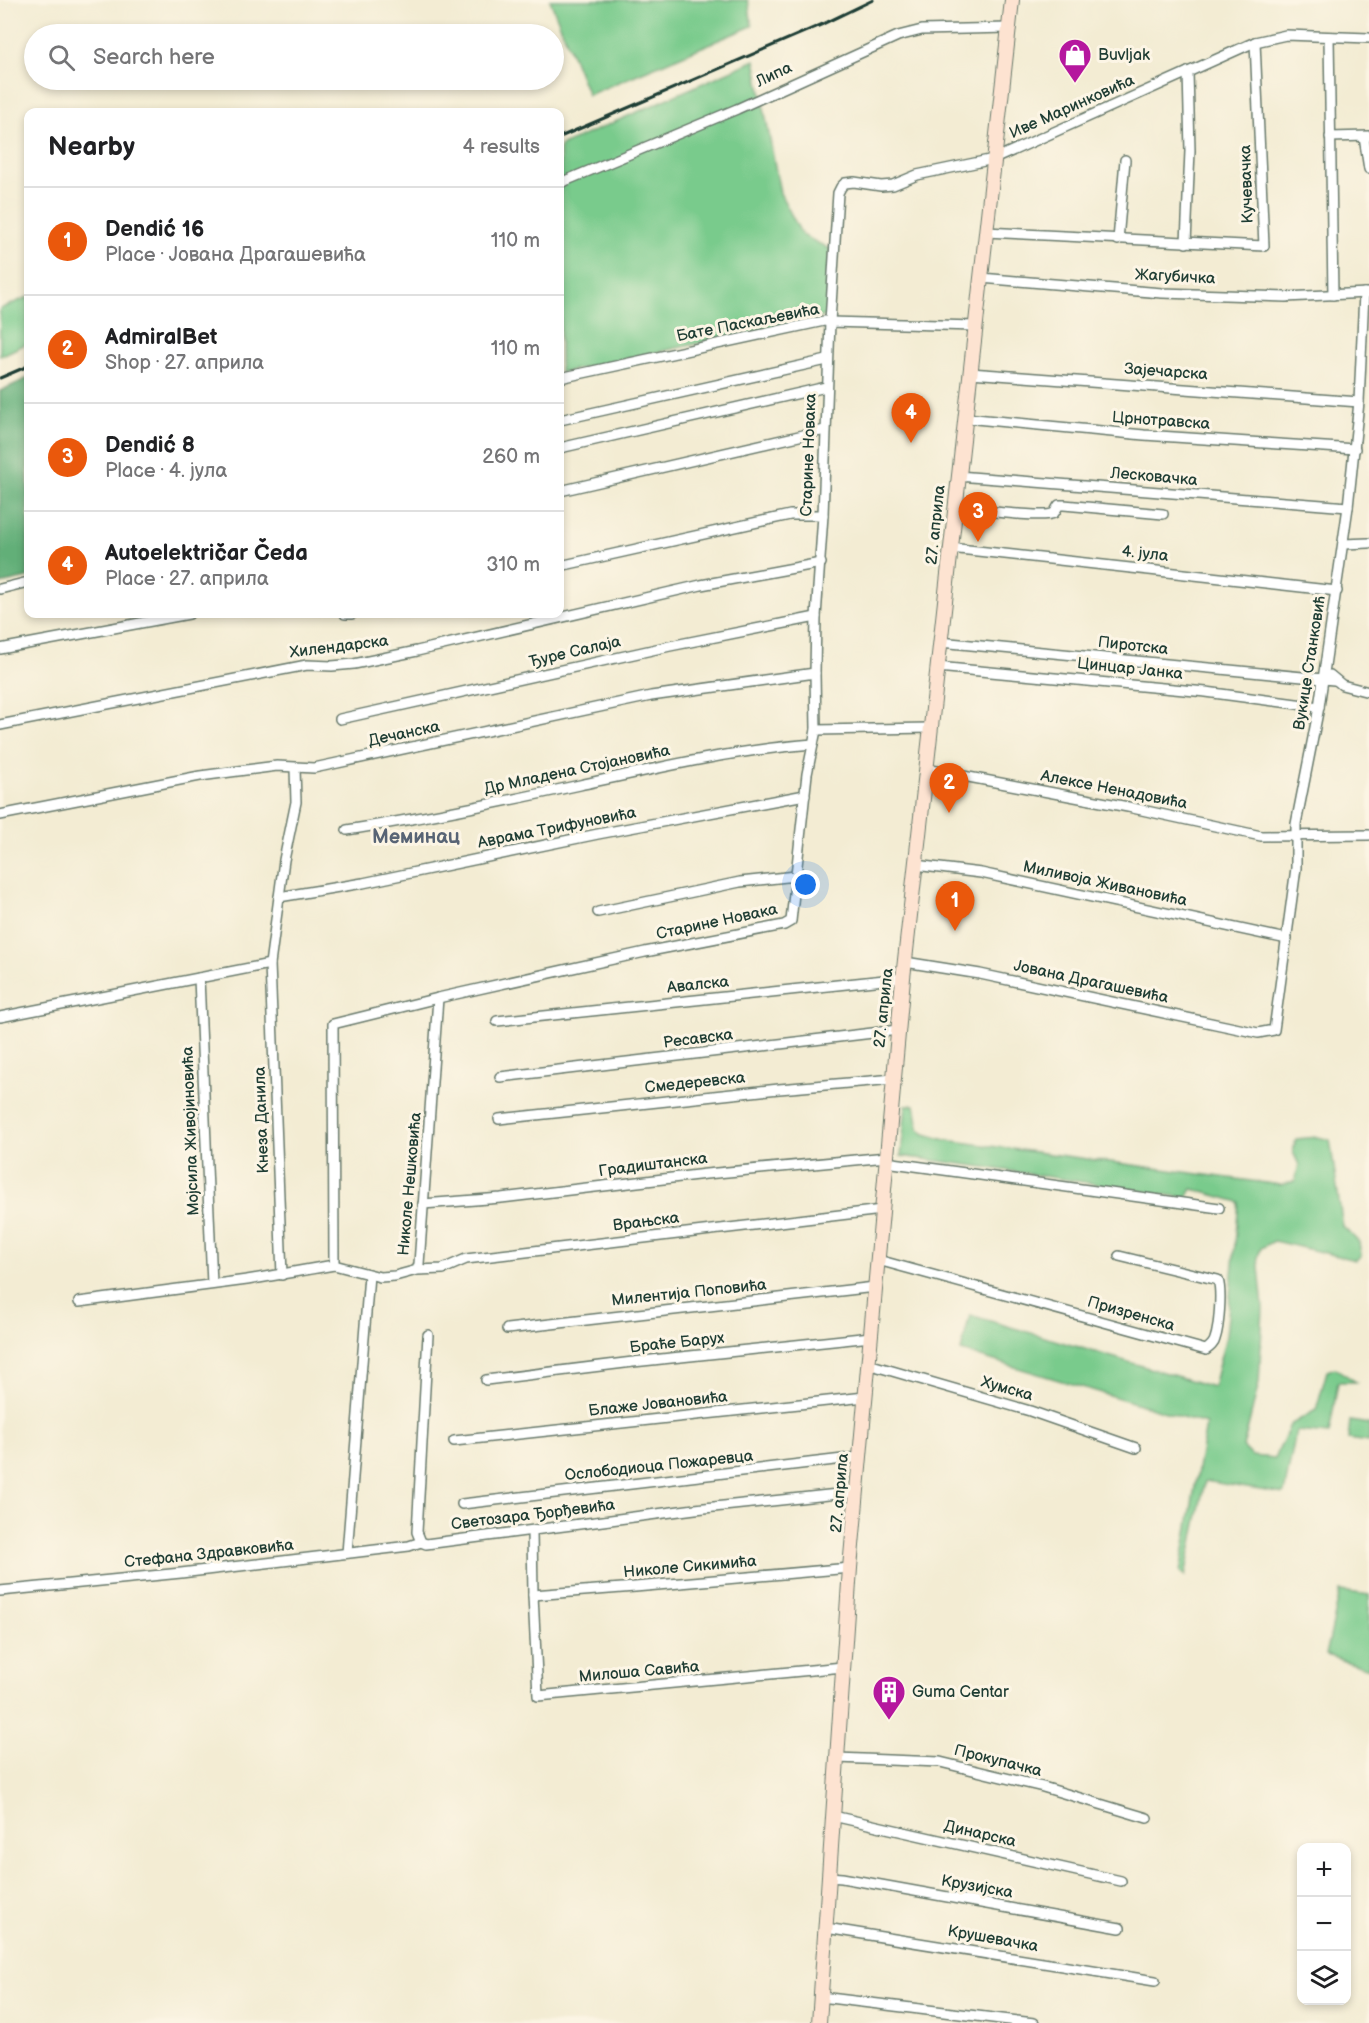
<!DOCTYPE html>
<html lang="en">
<head>
<meta charset="utf-8">
<style>
	:root { --surface:#fff; --page:#f2f2f2; --text:#202124; --muted:#757577; --line:#e0e0e0; --accent:#ea580c }
	body { margin:0; font-family:"Balsamiq Sans",sans-serif; background:var(--page); color:var(--text) }
	.controls { position:absolute; right:18px; bottom:18px; display:grid; overflow:hidden; border-radius:12px; box-shadow:0 3px 9px #0003 }
	.controls button { width:54px; height:54px; display:grid; place-items:center; padding:0; border:0; border-bottom:2px solid var(--line); background:var(--surface); color:var(--text); font:30px sans-serif }
	.you { position:absolute; left:806px; top:885px; width:21px; height:21px; margin:-15px; border:4px solid #fff; border-radius:50%; background:#1a73e8; box-shadow:0 0 0 9px #1a73e833 }
	.badge { display:grid; place-items:center; width:39px; height:39px; border-radius:50%; background:var(--accent); color:#fff; font-size:20px; font-weight:700 }
	.pin { position:absolute; translate:-50% -50px; filter:drop-shadow(0 2px 3px #0008) }
	.pin::after { content:''; position:absolute; top:32px; width:21px; height:18px; background:inherit; clip-path:polygon(0 0,100% 0,50% 100%) }
	.list { margin:0; padding:0; list-style:none }
	h2 { display:flex; justify-content:space-between; align-items:center; height:78px; margin:0; padding:0 24px; font-size:26px }
	h2 small { font-size:20px; font-weight:400; color:var(--muted) }
	.list li { display:grid; grid-template-columns:39px 1fr auto; gap:18px; align-items:center; box-sizing:border-box; height:108px; padding:0 24px; border-top:2px solid var(--line) }
	.list b { display:block; font-size:22px; white-space:nowrap }
	.list p { margin:0; font-size:20px; white-space:nowrap; color:var(--muted) }
	.list em { font-size:20px; font-style:normal; color:var(--muted) }
	.icon { flex:none; width:33px; height:33px; fill:none; stroke:currentColor; stroke-width:2; stroke-linecap:round; stroke-linejoin:round }
	.map { position:relative; flex:none; width:1369px; height:2023px; overflow:hidden }
	.search { position:absolute; background:var(--surface); box-shadow:0 3px 9px #0003; left:24px; top:24px; width:540px; height:66px; display:flex; align-items:center; gap:15px; box-sizing:border-box; padding:0 21px; border-radius:33px; color:var(--muted); font-size:22px }
	.panel { position:absolute; background:var(--surface); box-shadow:0 3px 9px #0003; left:24px; top:108px; width:540px; height:510px; border-radius:12px }
	.map>svg:first-child { display:block }
</style>
</head>
<body>
<div class="map">
<svg width="1369" height="2023" viewBox="0 0 1369 2023">
	<rect width="100%" height="100%" fill="#fcf5e5"/>
	<filter id="ink" filterUnits="userSpaceOnUse"><feTurbulence type="fractalNoise" baseFrequency=".0167" numOctaves="2"/><feDisplacementMap in="SourceGraphic" scale="12" xChannelSelector="R" yChannelSelector="G"/><feConvolveMatrix kernelMatrix="1 2 1 2 8 2 1 2 1" color-interpolation-filters="sRGB"/></filter>
	<filter id="wash" filterUnits="userSpaceOnUse"><feTurbulence type="fractalNoise" baseFrequency=".008" numOctaves="4" result="noise"/><feDisplacementMap in="SourceGraphic" scale="24" xChannelSelector="R" yChannelSelector="G"/><feGaussianBlur stdDeviation="1.35" result="paint"/><feColorMatrix in="noise" values="0 0 0 0 0 0 0 0 0 0 0 0 0 0 0 0 0 1.4 0 .05"/><feComposite in="paint" operator="in"/></filter>
	<g filter="url(#wash)">
		<rect width="100%" height="100%" fill="#f3ecd3"/>
		<g fill="#79cb8c" stroke="#4c8460" stroke-width="1.5">
			<polygon points="550,0 748,0 752,26 588,95"/>
			<polygon points="755,60 780,193 802,235 830,249 827,316 560,373 560,146"/>
			<polygon points="28,297 28,343 0,356 0,309"/>
			<polygon points="906,1105 915,1105 919,1129 925,1134 946,1140 1281,1185 1295,1181 1299,1165 1293,1152 1296,1139 1318,1137 1330,1140 1343,1227 1359,1242 1361,1256 1355,1260 1274,1241 1261,1248 1258,1257 1263,1308 1259,1383 1243,1447 1252,1456 1275,1458 1290,1425 1316,1410 1327,1371 1335,1368 1356,1382 1338,1382 1329,1434 1296,1431 1284,1494 1205,1481 1185,1576 1180,1572 1206,1424 961,1351 970,1315 1213,1387 1226,1336 1239,1202 1192,1189 1187,1198 984,1167 901,1156"/>
			<polygon points="1350,1421 1369,1424 1369,1442 1348,1439"/>
			<polygon points="1340,1591 1369,1595 1369,1669 1326,1655"/>
		</g>
		<polygon fill="#62af78" stroke="#407656" stroke-width="1.5" points="28,378 28,578 0,584 0,391"/>
	</g>
	<g filter="url(#ink)">
		<g fill="none" stroke-linecap="round" stroke-linejoin="round">
			<g stroke="#697a6c" stroke-width="12">
				<g id="street">
					<polyline points="1329,37 1333,295"/>
					<polyline points="1330,137 1369,136"/>
					<polyline points="1364,137 1369,169"/>
					<polyline points="560,183 737,109 898,36 922,30 1009,28"/>
					<polyline points="986,232 1264,246 1255,42"/>
					<polyline points="1118,240 1125,160"/>
					<polyline points="1186,243 1190,151 1188,72"/>
					<polyline points="981,278 1162,293 1286,297 1367,293"/>
					<polyline points="970,373 1359,402"/>
					<polyline points="560,378 824,321 830,322 838,193 841,187 845,183 854,182 881,186 893,185 917,175 994,159 1255,42 1286,35 1369,38"/>
					<polyline points="965,418 1144,435 1355,449"/>
					<polyline points="560,420 827,360"/>
					<polyline points="560,448 826,387"/>
					<polyline points="958,476 1348,507"/>
					<polyline points="560,491 825,430"/>
					<path d="M 955,508 C 970,509 1045,519 1054,513 C 1056,511 1057,507 1059,505 L 1064,505 L 1163,514"/>
					<polyline points="1343,544 1369,543"/>
					<polyline points="950,548 1337,591"/>
					<polyline points="560,566 790,515 823,515"/>
					<polyline points="0,589 28,582"/>
					<polyline points="345,614 352,614"/>
					<polyline points="940,642 1334,680"/>
					<polyline points="0,649 189,614"/>
					<polyline points="937,667 1206,692 1319,707"/>
					<polyline points="1330,675 1342,685 1369,692"/>
					<polyline points="340,719 670,646 816,617"/>
					<polyline points="0,725 307,665 332,666 354,664 417,651 701,585 821,563"/>
					<polyline points="816,730 930,728"/>
					<polyline points="926,769 1128,807 1261,836 1369,835"/>
					<polyline points="0,815 200,776 277,766 314,768 651,696 815,673"/>
					<path d="M 347,830 C 425,818 502,802 580,785 C 657,768 734,750 813,744"/>
					<polyline points="915,865 981,873 1287,939"/>
					<polyline points="279,897 363,883 598,834 805,795"/>
					<polyline points="598,912 740,882 796,876"/>
					<polyline points="905,962 980,974 1258,1033 1274,1030 1296,868 1296,824 1319,707 1348,507 1359,402 1364,293"/>
					<polyline points="199,978 212,1284"/>
					<polyline points="0,1017 270,964"/>
					<polyline points="497,1021 903,978"/>
					<polyline points="500,1077 898,1030"/>
					<polyline points="499,1119 779,1089 894,1079"/>
					<polyline points="886,1162 1219,1208"/>
					<polyline points="423,1204 501,1198 706,1174 887,1157"/>
					<path d="M 878,1260 L 1206,1350 C 1210,1347 1214,1344 1215,1339 C 1219,1328 1222,1291 1218,1280 L 1119,1256"/>
					<polyline points="334,1265 333,1024 438,998 645,952 784,925 791,921 807,774 816,730 815,673 816,617 823,515 830,322 975,326"/>
					<polyline points="417,1270 443,1269 466,1259 882,1210"/>
					<polyline points="282,1275 270,964 284,860 296,802 295,768"/>
					<polyline points="79,1302 247,1280 334,1265 380,1277 395,1276 417,1270 419,1264 438,998"/>
					<polyline points="507,1329 875,1287"/>
					<polyline points="428,1335 417,1532 421,1542 426,1544 695,1509 857,1492"/>
					<polyline points="868,1364 1030,1411 1136,1448"/>
					<polyline points="486,1380 633,1362 871,1337"/>
					<polyline points="454,1441 865,1397"/>
					<polyline points="462,1504 860,1457"/>
					<polyline points="532,1531 533,1595 538,1696 843,1667"/>
					<polyline points="347,1553 369,1275"/>
					<polyline points="0,1591 181,1573 409,1546 421,1542"/>
					<polyline points="533,1595 635,1587 850,1568"/>
					<polyline points="837,1758 940,1762 1043,1787 1147,1818"/>
					<polyline points="833,1816 1121,1881"/>
					<polyline points="829,1877 842,1878 1120,1928"/>
					<polyline points="826,1928 1155,1981"/>
					<polyline points="821,1997 1034,2023"/>
				</g>
			</g>
			<g stroke="#697a6c" stroke-width="16">
				<polyline id="secondary" points="819,2023 850,1568 903,978 1012,0"/>
			</g>
			<use href="#street" stroke="#fff" stroke-width="9"/>
			<use href="#secondary" stroke="#fde3d1" stroke-width="14"/>
			<g stroke="#1f3d34" stroke-width="3">
				<polyline points="560,137 823,24 873,0"/>
				<polyline points="0,378 28,366"/>
			</g>
		</g>
	</g>
	<defs>
		<g id="shop-pin" transform="scale(1.725)"><path d="M0 17L-7.5 6A9.5 9.5 0 1 1 7.5 6Z" fill="#b5179e" stroke="#fcf5e5"/><path d="M-5-2.5h2.3a2.7 3.5 0 0 1 5.4 0H5L5.5 6h-11ZM-1.5-2.5h3a1.5 2.3 0 0 0-3 0Z" fill="#fff"/></g>
		<g id="building-pin" transform="scale(1.725)"><path d="M0 17L-7.5 6A9.5 9.5 0 1 1 7.5 6Z" fill="#b5179e" stroke="#fcf5e5"/><path d="M-4-6H4V6H1V3H-1V6H-4ZM-2.5-4.3h1.7v1.8h-1.7ZM.8-4.3h1.7v1.8H.8ZM-2.5-1h1.7V.8h-1.7ZM.8-1h1.7V.8H.8Z" fill="#fff"/></g>
	</defs>
	<g fill-rule="evenodd">
		<use href="#shop-pin" x="1075" y="55"/>
		<use href="#building-pin" x="889" y="1692"/>
	</g>
	<g text-anchor="middle" dominant-baseline="central" stroke-width="6" stroke-linejoin="round" paint-order="stroke">
		<g font-size="16" fill="#1f3d34" stroke="#fcf5e5" text-anchor="start">
			<text x="1098" y="55">Buvljak</text>
			<text x="912" y="1692">Guma Centar</text>
		</g>
		<g font-size="16" fill="#1f3d34" stroke="#fcf5e5">
			<text transform="translate(774 75) rotate(-25)">Липа</text>
			<text transform="translate(1072 107) rotate(-24)">Иве Маринковића</text>
			<text transform="translate(1247 184) rotate(-92)">Кучевачка</text>
			<text transform="translate(1175 277) rotate(3)">Жагубичка</text>
			<text transform="translate(748 323) rotate(-11)">Бате Паскаљевића</text>
			<text transform="translate(1166 372) rotate(4)">Зајечарска</text>
			<text transform="translate(1161 421) rotate(4)">Црнотравска</text>
			<text transform="translate(809 455) rotate(-88)">Старине Новака</text>
			<text transform="translate(1154 477) rotate(5)">Лесковачка</text>
			<text transform="translate(936 525) rotate(-84)">27. априла</text>
			<text transform="translate(1145 554) rotate(6)">4. јула</text>
			<text transform="translate(1133 646) rotate(6)">Пиротска</text>
			<text transform="translate(339 647) rotate(-7)">Хилендарска</text>
			<text transform="translate(575 652) rotate(-13)">Ђуре Салаја</text>
			<text transform="translate(1310 663) rotate(-81)">Вукице Станковић</text>
			<text transform="translate(1130 669) rotate(6)">Цинцар Јанка</text>
			<text transform="translate(404 734) rotate(-12)">Дечанска</text>
			<text transform="translate(577 770) rotate(-12)">Др Младена Стојановића</text>
			<text transform="translate(1114 790) rotate(11)">Алексе Ненадовића</text>
			<text transform="translate(557 828) rotate(-11)">Аврама Трифуновића</text>
			<text transform="translate(1105 884) rotate(12)">Миливоја Живановића</text>
			<text transform="translate(717 922) rotate(-12)">Старине Новака</text>
			<text transform="translate(1091 982) rotate(12)">Јована Драгашевића</text>
			<text transform="translate(698 985) rotate(-6)">Авалска</text>
			<text transform="translate(884 1008) rotate(-84)">27. априла</text>
			<text transform="translate(698 1039) rotate(-7)">Ресавска</text>
			<text transform="translate(695 1083) rotate(-6)">Смедеревска</text>
			<text transform="translate(262 1120) rotate(-92)">Кнеза Данила</text>
			<text transform="translate(191 1131) rotate(-92)">Мојсила Живојиновића</text>
			<text transform="translate(653 1165) rotate(-7)">Градиштанска</text>
			<text transform="translate(410 1184) rotate(-85)">Николе Нешковића</text>
			<text transform="translate(646 1222) rotate(-7)">Врањска</text>
			<text transform="translate(689 1293) rotate(-6)">Милентија Поповића</text>
			<text transform="translate(1131 1314) rotate(16)">Призренска</text>
			<text transform="translate(677 1343) rotate(-6)">Браће Барух</text>
			<text transform="translate(1007 1389) rotate(16)">Хумска</text>
			<text transform="translate(658 1404) rotate(-6)">Блаже Јовановића</text>
			<text transform="translate(659 1466) rotate(-6)">Ослободиоца Пожаревца</text>
			<text transform="translate(840 1493) rotate(-85)">27. априла</text>
			<text transform="translate(533 1515) rotate(-7)">Светозара Ђорђевића</text>
			<text transform="translate(209 1554) rotate(-6)">Стефана Здравковића</text>
			<text transform="translate(690 1567) rotate(-5)">Николе Сикимића</text>
			<text transform="translate(639 1672) rotate(-5)">Милоша Савића</text>
			<text transform="translate(998 1761) rotate(14)">Прокупачка</text>
			<text transform="translate(980 1834) rotate(13)">Динарска</text>
			<text transform="translate(977 1887) rotate(10)">Крузијска</text>
			<text transform="translate(993 1939) rotate(10)">Крушевачка</text>
		</g>
		<g font-size="20" font-weight="bold" fill="#586475" stroke="#fcf5e5">
			<text x="416" y="837">Меминац</text>
		</g>
	</g>
</svg>
<div class="controls">
<button>+</button>
<button>−</button>
<button><svg class="icon" aria-label="layers" viewBox="0 0 24 24"><path d="M12 4l9 5-9 5-9-5zM3 14l9 5 9-5"/></svg></button>
</div>
<div class="you"></div>
<div class="pin badge" style="left:955px;top:931px">1</div>
<div class="pin badge" style="left:949px;top:813px">2</div>
<div class="pin badge" style="left:978px;top:542px">3</div>
<div class="pin badge" style="left:911px;top:443px">4</div>
<div class="search"><svg class="icon" aria-label="search" viewBox="0 0 24 24"><circle cx="10" cy="10" r="6"/><path d="M15 15l6 6"/></svg>Search here</div>
<section class="panel">
<h2>Nearby<small>4 results</small></h2>
<ul class="list">
<li><span class="badge">1</span><div><b>Dendić 16</b><p>Place · Јована Драгашевића</p></div><em>110 m</em></li>
<li><span class="badge">2</span><div><b>AdmiralBet</b><p>Shop · 27. априла</p></div><em>110 m</em></li>
<li><span class="badge">3</span><div><b>Dendić 8</b><p>Place · 4. јула</p></div><em>260 m</em></li>
<li><span class="badge">4</span><div><b>Autoelektričar Čeda</b><p>Place · 27. априла</p></div><em>310 m</em></li>
</ul>
</section>
</div>
</body>
</html>
